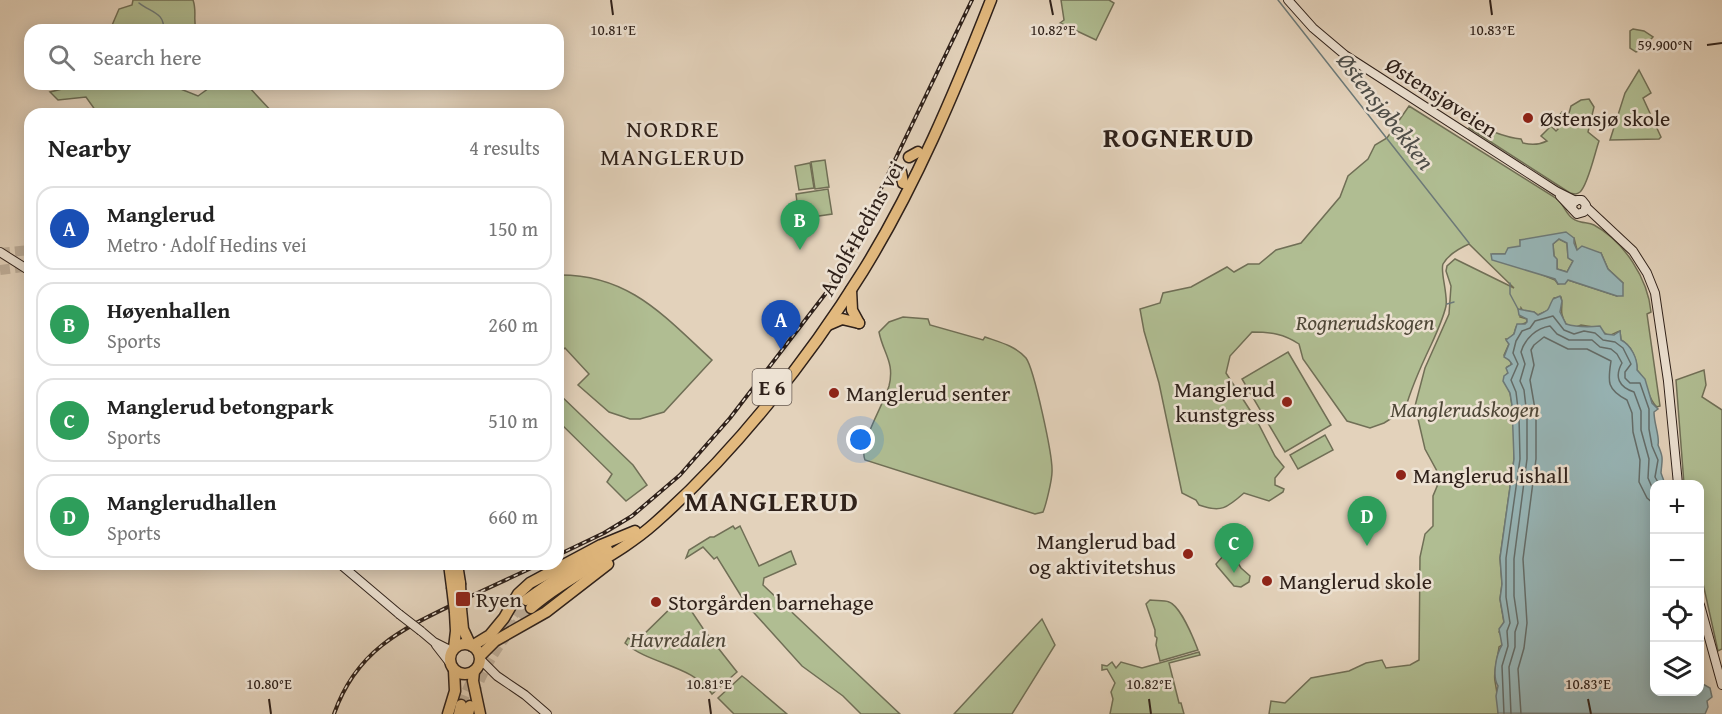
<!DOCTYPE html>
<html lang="en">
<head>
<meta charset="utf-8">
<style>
	:root { --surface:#fff; --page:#f2f2f2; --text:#222; --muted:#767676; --line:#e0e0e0; --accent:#7c3aed }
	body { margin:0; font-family:"Gentium Book Plus",serif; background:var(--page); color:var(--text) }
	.controls { position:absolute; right:18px; bottom:18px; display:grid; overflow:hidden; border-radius:12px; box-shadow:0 3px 15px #0003 }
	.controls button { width:54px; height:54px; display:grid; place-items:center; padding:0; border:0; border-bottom:2px solid var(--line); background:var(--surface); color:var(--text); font:30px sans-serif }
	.you { position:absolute; left:861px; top:440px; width:21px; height:21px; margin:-15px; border:4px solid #fff; border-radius:50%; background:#1a73e8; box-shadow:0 0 0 9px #1a73e833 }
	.badge { display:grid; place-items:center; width:39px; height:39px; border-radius:50%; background:var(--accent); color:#fff; font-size:20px; font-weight:700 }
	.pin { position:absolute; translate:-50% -50px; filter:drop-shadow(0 2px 3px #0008) }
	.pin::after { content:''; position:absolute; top:32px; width:21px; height:18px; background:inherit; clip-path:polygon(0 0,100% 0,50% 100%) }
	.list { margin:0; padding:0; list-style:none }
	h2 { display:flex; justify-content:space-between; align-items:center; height:78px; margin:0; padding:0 24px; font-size:26px }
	h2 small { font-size:20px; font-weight:400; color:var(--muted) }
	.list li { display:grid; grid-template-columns:39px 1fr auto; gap:18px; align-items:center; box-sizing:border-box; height:84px; margin:0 12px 12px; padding:0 12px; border:2px solid var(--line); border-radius:18px }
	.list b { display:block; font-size:22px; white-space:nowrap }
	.list p { margin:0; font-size:20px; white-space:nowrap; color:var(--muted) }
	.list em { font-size:20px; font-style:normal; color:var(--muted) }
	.icon { flex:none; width:33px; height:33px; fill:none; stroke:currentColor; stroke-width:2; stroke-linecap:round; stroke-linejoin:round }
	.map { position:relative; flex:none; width:1722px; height:714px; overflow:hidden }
	.search { position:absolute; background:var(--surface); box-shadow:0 3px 15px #0003; left:24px; top:24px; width:540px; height:66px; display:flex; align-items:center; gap:15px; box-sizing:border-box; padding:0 21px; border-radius:18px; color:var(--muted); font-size:22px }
	.panel { position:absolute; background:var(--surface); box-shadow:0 3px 15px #0003; left:24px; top:108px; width:540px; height:462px; border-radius:18px }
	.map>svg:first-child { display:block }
</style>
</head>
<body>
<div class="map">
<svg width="1722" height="714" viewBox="0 0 1722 714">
	<rect width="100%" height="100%" fill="#e3d2bb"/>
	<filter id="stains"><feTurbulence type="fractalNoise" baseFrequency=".00333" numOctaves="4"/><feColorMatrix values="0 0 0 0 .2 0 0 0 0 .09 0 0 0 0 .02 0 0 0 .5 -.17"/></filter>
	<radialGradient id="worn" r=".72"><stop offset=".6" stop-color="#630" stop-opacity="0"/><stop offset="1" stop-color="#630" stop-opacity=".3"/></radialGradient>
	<g fill="#b0bd92" stroke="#706f56" stroke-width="1.5" fill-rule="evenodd">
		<path d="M 133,0 L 193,0 C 197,11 193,19 196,30 L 110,30 L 119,9 L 132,5 Z"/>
		<polygon points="1061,0 1109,0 1114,3 1096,40 1060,23 1064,20"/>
		<polygon points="1633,29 1644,31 1653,37 1641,50 1636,52 1630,48 1630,31"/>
		<polygon points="1639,70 1651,93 1643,98 1661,137 1659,139 1610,140 1625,93"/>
		<polygon points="76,84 168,84 198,96 209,88 210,84 246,84 274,114 98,114 86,97 58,100 50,92 74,86"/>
		<path d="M 1589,99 L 1594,107 L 1588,132 L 1599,141 C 1595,152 1588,185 1580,192 C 1576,195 1574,194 1570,193 L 1469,128 L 1471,125 C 1488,128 1503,138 1521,139 L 1523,143 C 1531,145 1539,145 1547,141 L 1541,136 L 1551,126 L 1556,131 L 1558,129 L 1552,124 L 1562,112 L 1568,117 L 1571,106 L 1581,100 Z"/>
		<path d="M 1409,106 L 1559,200 C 1566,210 1568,219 1581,222 C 1585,223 1590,223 1594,225 C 1624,241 1648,279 1651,312 L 1647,314 L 1660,406 L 1657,407 C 1646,397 1648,381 1637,370 C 1637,359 1631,345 1621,340 L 1620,331 C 1609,335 1610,339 1599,328 L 1581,325 L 1574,328 L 1566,324 C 1558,311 1564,307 1561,297 L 1554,298 L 1549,310 L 1538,315 L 1534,312 L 1523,311 L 1521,308 L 1520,317 L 1527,319 L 1527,322 L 1516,327 L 1514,334 L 1509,339 L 1506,339 L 1509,344 L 1504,355 L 1511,362 L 1511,365 L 1507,367 L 1508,372 L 1504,379 L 1510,393 L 1514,418 L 1514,459 L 1500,558 L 1502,584 L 1500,599 L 1504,622 L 1499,632 L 1502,637 L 1502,645 L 1499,647 C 1498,657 1493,672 1495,681 C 1497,692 1499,703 1498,714 L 1269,714 L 1271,701 L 1285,703 L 1311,678 L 1349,671 L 1366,663 L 1382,660 L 1386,668 L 1410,665 L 1419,660 L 1420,557 L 1425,534 L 1433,526 L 1433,496 L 1438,484 L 1438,473 L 1425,449 L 1415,406 L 1425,368 L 1449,314 L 1451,286 L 1446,271 L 1447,266 L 1455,259 L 1514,288 L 1469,244 C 1460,248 1448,255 1443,264 C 1440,271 1448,294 1446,306 C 1443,319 1437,332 1431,345 C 1421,366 1411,388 1405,410 L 1384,423 L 1370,428 L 1347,421 L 1303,359 L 1299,344 C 1284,334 1271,332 1252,332 L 1230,356 L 1226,373 L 1257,421 L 1275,456 L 1284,467 L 1275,478 L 1275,485 L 1284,489 L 1283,492 L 1269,501 L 1244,493 C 1227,508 1221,513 1199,505 L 1196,500 L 1182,493 L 1159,383 L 1144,331 L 1140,309 L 1160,303 L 1163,293 L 1191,287 L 1227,267 L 1234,272 L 1248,264 L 1259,264 L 1276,250 L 1301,243 L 1340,197 L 1348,176 L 1368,159 L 1375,145 L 1387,138 ZM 1574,238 L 1577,250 L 1601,253 L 1608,269 L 1623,283 L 1617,296 L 1568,280 L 1558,284 L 1555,280 L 1492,254 L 1506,254 L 1521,246 L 1520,240 Z"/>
		<polygon points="825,160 829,187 815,189 811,162"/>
		<polygon points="810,163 814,188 799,190 795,166"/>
		<polygon points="828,189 832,214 799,219 796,194"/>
		<polygon points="1559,239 1567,243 1568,257 1573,261 1567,272 1557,269 1557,260 1554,256 1553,244"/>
		<path d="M 558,275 C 629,274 664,316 712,360 L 664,412 L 640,419 L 630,419 L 609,412 L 578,385 L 589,374 L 565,348 L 558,354 Z"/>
		<path d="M 903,317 L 928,319 L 930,325 L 983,340 L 985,337 C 999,342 1016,346 1026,358 C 1034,369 1053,456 1052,472 C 1052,480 1046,505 1043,512 L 1035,514 L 865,460 C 858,445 884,404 889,386 C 895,362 883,353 879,332 L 889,322 Z"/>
		<polygon points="1288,352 1331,425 1285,452 1242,379"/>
		<polygon points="1704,370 1706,385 1702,397 1722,410 1722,649 1718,651 1700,570 1700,484 1684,484 1676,380"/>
		<polygon points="558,393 633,465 647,485 626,501 607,482 612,474 558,421"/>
		<polygon points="1325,435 1333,450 1298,469 1290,455"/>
		<polygon points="733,526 735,529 740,526 759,566 791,551 796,564 764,578 763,585 900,714 861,714 843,696 802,666 746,604 717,557 714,559 703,547 686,558 689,550 710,537 714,537"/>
		<polygon points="1231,552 1241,568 1250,576 1249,582 1241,587 1234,586 1217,566 1216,564 1225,554"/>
		<path d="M 682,597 L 704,630 L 737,672 L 712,694 C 693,665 650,665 625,643 L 628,638 L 636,642 Z"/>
		<path d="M 1150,600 C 1155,601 1164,600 1169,602 C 1180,606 1193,637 1198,650 L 1160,661 L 1156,645 L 1157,638 L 1155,636 L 1155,630 L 1146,604 Z"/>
		<polygon points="1042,619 1055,645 1012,714 954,714"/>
		<polygon points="1199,652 1200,655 1169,663 1179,703 1181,703 1184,714 1110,714 1113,699 1111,692 1115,683 1107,669 1102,670 1102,665 1107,666 1112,662 1116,668 1121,662 1142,668"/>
		<polygon points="742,676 746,679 787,714 734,714 718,698"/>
	</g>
	<g fill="#97b6b8" stroke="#6d7a79" stroke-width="1.5" fill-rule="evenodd">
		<path d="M 1566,232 L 1574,238 L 1574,243 L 1577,250 L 1582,246 L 1601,253 L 1608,269 L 1623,283 L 1623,296 L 1617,296 L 1568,280 L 1565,284 L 1558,284 L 1555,279 L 1492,260 L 1491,254 L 1505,254 L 1508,248 L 1520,246 L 1520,240 ZM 1559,239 L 1567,243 L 1568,258 L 1573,261 L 1567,272 L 1557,269 L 1557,259 L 1554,256 L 1553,244 Z"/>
		<path d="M 1560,296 L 1562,301 L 1560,312 L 1566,324 C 1576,327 1590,327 1600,326 L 1605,334 L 1614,335 L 1620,331 L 1621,340 C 1631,345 1638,359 1637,370 L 1645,379 L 1652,403 L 1658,409 L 1654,412 C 1654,424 1660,437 1658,445 C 1664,459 1662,459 1661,473 L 1665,484 L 1654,484 L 1654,692 L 1700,692 L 1700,680 L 1701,683 L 1710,688 L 1712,697 L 1707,701 L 1708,707 L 1705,714 L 1498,713 L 1496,696 L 1498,686 C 1492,677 1496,654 1502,645 L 1499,629 L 1504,622 L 1500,599 L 1502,584 L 1500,558 L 1514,459 L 1512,405 L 1510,393 L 1503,381 L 1504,376 L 1508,373 L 1506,368 L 1512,364 L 1509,360 L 1504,357 L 1509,344 L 1506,340 L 1514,334 L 1517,324 L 1525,324 L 1527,322 L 1527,319 L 1519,315 L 1518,309 L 1534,312 L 1538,315 C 1552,308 1546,312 1553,299 Z"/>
	</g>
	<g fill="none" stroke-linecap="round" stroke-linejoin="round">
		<g stroke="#636c69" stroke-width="1.5">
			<polyline points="1504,714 1502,666 1508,646 1507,631 1510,623 1506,597 1506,558 1520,459 1519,417 1516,392 1511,380 1518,364 1513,353 1516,341 1522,331 1530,328 1535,321 1553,316 1564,330 1574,334 1584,331 1595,333 1603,340 1615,342 1623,348 1631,364 1625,372 1625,378 1630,383 1640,383 1649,409 1649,429 1652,446 1658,460 1655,477 1659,484"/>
			<path d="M 1511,714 L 1509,667 L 1515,647 L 1515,632 L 1518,623 L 1514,596 L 1514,559 L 1527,459 L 1527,416 L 1524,390 L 1520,381 L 1525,364 L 1521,352 C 1525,338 1537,328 1550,326 L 1557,334 L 1569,340 L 1592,340 L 1600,347 L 1611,349 L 1617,354 L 1622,363 C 1614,377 1619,387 1634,392 L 1641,411 L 1641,430 L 1649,459 L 1648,478 L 1654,492"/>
			<path d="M 1521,714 L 1518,669 L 1524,648 L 1527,623 L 1523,559 L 1536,459 L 1536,415 L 1530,380 L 1534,365 L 1531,350 L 1534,345 L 1544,337 L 1568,349 L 1587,349 L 1611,361 C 1608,381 1606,389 1627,400 L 1632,413 L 1633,432 L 1640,460 L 1639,482 L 1647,498 L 1654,504"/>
		</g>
		<g stroke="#6d7a79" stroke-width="1.5">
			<polyline points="1278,0 1469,243"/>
			<path d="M 139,3 C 150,12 166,13 163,30"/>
			<polyline points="1510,283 1510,294 1518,309"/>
			<polyline points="1447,304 1454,302"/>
		</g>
		<g stroke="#bfaf9b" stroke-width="10" stroke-dasharray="10 5" stroke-linecap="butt">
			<polyline points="0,253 30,250"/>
			<polyline points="0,270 30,266"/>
			<path d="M 474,695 C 486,661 506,633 531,608"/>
			<path d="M 461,705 C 478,661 496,636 526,600"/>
		</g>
		<g stroke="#2f211a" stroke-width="10">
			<g id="secondary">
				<polyline points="1288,0 1313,28 1345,55 1556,191 1576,201"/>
				<polyline points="1560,196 1577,214 1584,212 1586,205 1582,200 1577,200 1573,203 1572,208"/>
				<polyline points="1586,207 1633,251 1647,273 1655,293 1668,381 1678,484"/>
				<polyline points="0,252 30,271"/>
				<polyline points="340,564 399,614"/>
				<polyline points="1700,605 1722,685"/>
				<polyline points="421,631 434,642 452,651"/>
				<polyline points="436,645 450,663"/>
				<polyline points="480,659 497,676 525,695 547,714"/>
			</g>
		</g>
		<g stroke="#2f211a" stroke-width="13">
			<g id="highway">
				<polyline points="909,157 918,152"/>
				<polyline points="901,172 903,183"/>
				<polyline points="851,290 852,310 859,323"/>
				<polyline points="828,325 842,319 859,323"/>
				<polyline points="449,564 452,587"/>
				<polyline points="457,564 460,583"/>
				<polyline points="526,600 556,579 607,549"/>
				<path d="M 531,608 C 569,575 617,557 655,523 C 733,454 808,360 863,271 C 915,187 955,92 991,0"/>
				<polyline points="461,609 463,629 470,644"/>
				<circle cx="465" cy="659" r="15"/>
				<polyline points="472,646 490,635 504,618 518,594 530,583 601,545 635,531"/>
				<polyline points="454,648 456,631 455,613"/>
				<polyline points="480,656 495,641 546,612 608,564"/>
				<polyline points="474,671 473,681 480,714"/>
				<polyline points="448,714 455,691 454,670"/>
				<polyline points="459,714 461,705"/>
				<polyline points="468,714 470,706"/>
			</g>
		</g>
		<use href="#secondary" stroke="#ede2d3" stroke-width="8"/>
		<use href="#highway" stroke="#e2b97e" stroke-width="10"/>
		<g stroke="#2f211a" stroke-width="4">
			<g id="rail">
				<polyline points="558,555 604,533 632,516 680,475 730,418 826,293 853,247 972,0"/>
				<path d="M 334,714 C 356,651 400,630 456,603 C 484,590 512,577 540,564"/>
			</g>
		</g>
		<use href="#rail" stroke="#ede2d3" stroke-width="1.5" stroke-dasharray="4.5" stroke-linecap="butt"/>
		<g stroke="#2f211a" stroke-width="10" stroke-linecap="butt">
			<polyline id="secondary-bridge" points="399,614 421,631"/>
		</g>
		<g stroke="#2f211a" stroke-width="13" stroke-linecap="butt">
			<g id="highway-bridge">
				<polyline points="460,583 461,609"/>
				<polyline points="452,587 455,612"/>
			</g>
		</g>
		<use href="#secondary-bridge" stroke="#ede2d3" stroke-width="8"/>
		<use href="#highway-bridge" stroke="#e2b97e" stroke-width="10"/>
	</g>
	<path fill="none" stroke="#2f211a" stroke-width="2" d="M 611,0 L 613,15M 1050,0 L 1053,15M 1490,0 L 1492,15M 1707,45 L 1722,43M 269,699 L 271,714M 709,699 L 711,714M 1149,699 L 1151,714M 1588,699 L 1591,714"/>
	<g fill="#8f2418" stroke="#ede2d3" stroke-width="2">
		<circle cx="1528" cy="118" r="6"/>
		<circle cx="834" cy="393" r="6"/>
		<circle cx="1287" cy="402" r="6"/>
		<circle cx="1401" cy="475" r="6"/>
		<circle cx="1188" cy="554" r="6"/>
		<circle cx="1267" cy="581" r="6"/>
		<rect x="455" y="591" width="16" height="16" rx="3"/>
		<circle cx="656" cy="602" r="6"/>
	</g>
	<g text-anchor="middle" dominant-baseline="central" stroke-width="5" stroke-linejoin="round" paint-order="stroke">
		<rect fill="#ede2d3" stroke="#685b52" stroke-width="1.5" x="752.5" y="369" width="39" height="36" rx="4.5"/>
		<g font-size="21" font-weight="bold" fill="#2f211a">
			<text x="772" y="387">E 6</text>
		</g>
		<g font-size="22" fill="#2f211a" stroke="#ede2d3">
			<text transform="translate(1442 97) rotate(33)">Østensjøveien</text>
			<text transform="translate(861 228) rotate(-61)">Adolf Hedins vei</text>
		</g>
		<g font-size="22" fill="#2f211a" stroke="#ede2d3" text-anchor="start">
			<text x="1540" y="118">Østensjø skole</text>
			<text x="1275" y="389" text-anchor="end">Manglerud<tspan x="1275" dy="25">kunstgress</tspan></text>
			<text x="846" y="393">Manglerud senter</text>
			<text x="1413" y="475">Manglerud ishall</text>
			<text x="1176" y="541" text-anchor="end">Manglerud bad<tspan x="1176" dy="25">og aktivitetshus</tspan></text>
			<text x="1279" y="581">Manglerud skole</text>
			<text x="476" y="599">Ryen</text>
			<text x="668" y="602">Storgården barnehage</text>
		</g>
		<g font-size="22" font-style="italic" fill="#4f4838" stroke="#ede2d3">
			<text x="1365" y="322">Rognerudskogen</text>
			<text x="1465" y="409">Manglerudskogen</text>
			<text x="678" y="639">Havredalen</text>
		</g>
		<g font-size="24" font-style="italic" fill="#4e4e49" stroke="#ede2d3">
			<text transform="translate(1386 111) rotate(52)">Østensjøbekken</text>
		</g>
		<g font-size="24" letter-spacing="1.5" fill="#2f211a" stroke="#ede2d3">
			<text x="673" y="128">NORDRE<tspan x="673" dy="28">MANGLERUD</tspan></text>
		</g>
		<g font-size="28" font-weight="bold" letter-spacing="1.5" fill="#2f211a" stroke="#ede2d3">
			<text x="1179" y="136">ROGNERUD</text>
			<text x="772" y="500">MANGLERUD</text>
		</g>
	</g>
	<g font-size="15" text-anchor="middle" fill="#2f211a" stroke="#ede2d3" stroke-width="5" stroke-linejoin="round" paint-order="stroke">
		<text x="613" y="35">10.81°E</text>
		<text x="1053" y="35">10.82°E</text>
		<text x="1492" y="35">10.83°E</text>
		<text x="1665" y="50">59.900°N</text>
		<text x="269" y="689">10.80°E</text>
		<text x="709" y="689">10.81°E</text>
		<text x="1149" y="689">10.82°E</text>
		<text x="1588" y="689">10.83°E</text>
	</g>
	<rect width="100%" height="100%" filter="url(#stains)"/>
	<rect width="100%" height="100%" fill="url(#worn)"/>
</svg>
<div class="controls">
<button>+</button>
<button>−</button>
<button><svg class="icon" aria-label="locate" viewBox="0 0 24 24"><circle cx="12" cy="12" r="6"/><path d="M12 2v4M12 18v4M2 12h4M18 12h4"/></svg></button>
<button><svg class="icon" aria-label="layers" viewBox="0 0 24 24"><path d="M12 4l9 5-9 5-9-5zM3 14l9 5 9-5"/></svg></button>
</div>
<div class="you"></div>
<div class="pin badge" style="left:781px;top:350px;background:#1a4fb4">A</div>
<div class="pin badge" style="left:800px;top:250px;background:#2e9e5b">B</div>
<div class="pin badge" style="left:1234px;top:573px;background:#2e9e5b">C</div>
<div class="pin badge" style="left:1367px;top:546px;background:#2e9e5b">D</div>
<div class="search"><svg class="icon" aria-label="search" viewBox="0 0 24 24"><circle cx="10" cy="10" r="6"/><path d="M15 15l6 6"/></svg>Search here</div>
<section class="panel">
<h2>Nearby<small>4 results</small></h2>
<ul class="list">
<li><span class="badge" style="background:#1a4fb4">A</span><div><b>Manglerud</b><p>Metro · Adolf Hedins vei</p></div><em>150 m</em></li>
<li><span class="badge" style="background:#2e9e5b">B</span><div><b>Høyenhallen</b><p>Sports</p></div><em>260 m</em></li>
<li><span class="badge" style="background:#2e9e5b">C</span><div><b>Manglerud betongpark</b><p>Sports</p></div><em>510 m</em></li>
<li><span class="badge" style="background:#2e9e5b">D</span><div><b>Manglerudhallen</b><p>Sports</p></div><em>660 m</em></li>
</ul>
</section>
</div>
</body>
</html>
